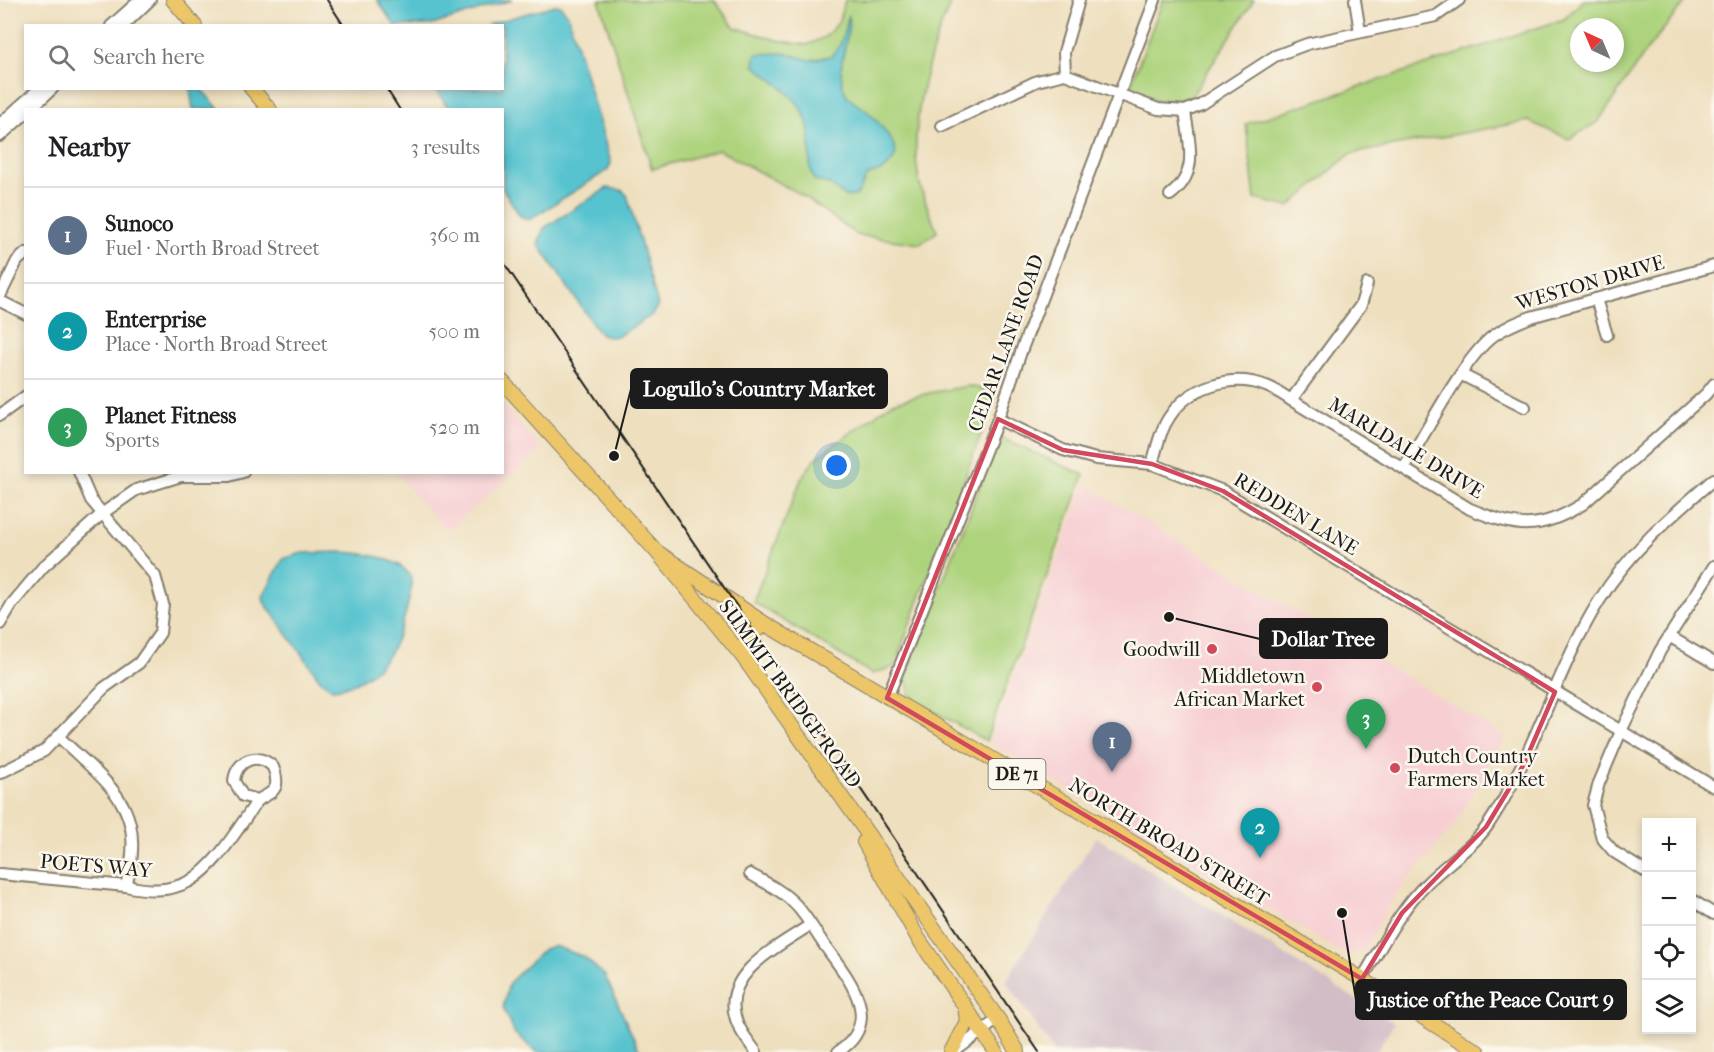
<!DOCTYPE html>
<html lang="en">
<head>
<meta charset="utf-8">
<style>
	:root { --surface:#fff; --page:#f6f6f6; --text:#202124; --muted:#757577; --line:#e0e0e0; --accent:#d1495b }
	body { margin:0; font-family:"IM FELL French Canon",serif; background:var(--page); color:var(--text) }
	.controls { position:absolute; right:18px; bottom:18px; display:grid; overflow:hidden; border-radius:0px; box-shadow:0 3px 9px #0003 }
	.controls button { width:54px; height:54px; display:grid; place-items:center; padding:0; border:0; border-bottom:2px solid var(--line); background:var(--surface); color:var(--text); font:30px sans-serif }
	.compass { position:absolute; left:1570px; top:18px; width:54px; height:54px; border-radius:50%; background:var(--surface); box-shadow:0 3px 9px #0003; rotate:316deg }
	.you { position:absolute; left:837px; top:466px; width:21px; height:21px; margin:-15px; border:4px solid #fff; border-radius:50%; background:#1a73e8; box-shadow:0 0 0 9px #1a73e833 }
	.badge { display:grid; place-items:center; width:39px; height:39px; border-radius:50%; background:var(--accent); color:#fff; font-size:20px; font-weight:700 }
	.pin { position:absolute; translate:-50% -50px; filter:drop-shadow(0 2px 3px #0008) }
	.pin::after { content:''; position:absolute; top:32px; width:21px; height:18px; background:inherit; clip-path:polygon(0 0,100% 0,50% 100%) }
	.list { margin:0; padding:0; list-style:none }
	h2 { display:flex; justify-content:space-between; align-items:center; height:78px; margin:0; padding:0 24px; font-size:26px }
	h2 small { font-size:20px; font-weight:400; color:var(--muted) }
	.list li { display:grid; grid-template-columns:39px 1fr auto; gap:18px; align-items:center; box-sizing:border-box; height:96px; padding:0 24px; border-top:2px solid var(--line) }
	.list b { display:block; font-size:22px; white-space:nowrap }
	.list p { margin:0; font-size:20px; white-space:nowrap; color:var(--muted) }
	.list em { font-size:20px; font-style:normal; color:var(--muted) }
	.icon { flex:none; width:33px; height:33px; fill:none; stroke:currentColor; stroke-width:2; stroke-linecap:round; stroke-linejoin:round }
	.map { position:relative; flex:none; width:1714px; height:1052px; overflow:hidden }
	.search { position:absolute; background:var(--surface); box-shadow:0 3px 9px #0003; left:24px; top:24px; width:480px; height:66px; display:flex; align-items:center; gap:15px; box-sizing:border-box; padding:0 21px; border-radius:0px; color:var(--muted); font-size:22px }
	.panel { position:absolute; background:var(--surface); box-shadow:0 3px 9px #0003; left:24px; top:108px; width:480px; height:366px; border-radius:0px }
	.map>svg:first-child { display:block }
</style>
</head>
<body>
<div class="map">
<svg width="1714" height="1052" viewBox="0 0 1714 1052">
	<rect width="100%" height="100%" fill="#fbf7ec"/>
	<filter id="ink" filterUnits="userSpaceOnUse"><feTurbulence type="fractalNoise" baseFrequency=".0167" numOctaves="2"/><feDisplacementMap in="SourceGraphic" scale="12" xChannelSelector="R" yChannelSelector="G"/><feConvolveMatrix kernelMatrix="1 2 1 2 8 2 1 2 1" color-interpolation-filters="sRGB"/></filter>
	<filter id="wash" filterUnits="userSpaceOnUse"><feTurbulence type="fractalNoise" baseFrequency=".008" numOctaves="4" result="noise"/><feDisplacementMap in="SourceGraphic" scale="24" xChannelSelector="R" yChannelSelector="G"/><feGaussianBlur stdDeviation="1.35" result="paint"/><feColorMatrix in="noise" values="0 0 0 0 0 0 0 0 0 0 0 0 0 0 0 0 0 1.4 0 .05"/><feComposite in="paint" operator="in"/></filter>
	<g filter="url(#wash)">
		<rect width="100%" height="100%" fill="#eedfbe"/>
		<g fill="#f7cfd3">
			<polygon points="503,405 541,449 447,531 396,473 502,472"/>
			<polygon points="1085,485 1506,737 1456,823 1395,895 1364,950 1346,955 990,742"/>
		</g>
		<polygon fill="#d2bdc7" points="1096,837 1394,1023 1376,1052 1054,1052 1006,981"/>
		<g fill="#add37d" stroke="#64784c" stroke-width="1.5" fill-rule="evenodd">
			<path d="M 599,0 L 714,0 L 734,27 L 777,40 L 807,45 L 825,37 L 838,23 L 845,0 L 952,0 C 930,48 909,122 918,175 C 921,194 930,213 937,232 L 920,244 L 857,235 L 803,196 L 719,150 L 652,169 Z"/>
			<polygon points="1163,0 1254,0 1189,100 1156,101 1130,87"/>
			<path d="M 1584,0 L 1687,0 L 1646,51 L 1598,122 L 1569,139 L 1528,121 L 1350,154 L 1289,207 L 1255,199 L 1246,124 L 1564,19 ZM 1579,27 L 1615,27 L 1615,63 L 1579,63 Z"/>
			<polygon points="968,386 997,392 894,667 872,674 753,602 802,477 816,458 892,403 929,393"/>
			<polygon points="999,437 1084,475 986,741 910,698 906,676"/>
		</g>
		<g fill="#56c3cf" stroke="#397076" stroke-width="1.5">
			<polygon points="377,0 512,0 432,25 395,26"/>
			<polygon points="555,5 561,6 568,15 611,163 608,170 529,220 520,216 503,189 502,110 449,109 435,89 502,88 502,26 487,25"/>
			<path d="M 849,15 C 851,39 835,65 844,89 C 847,100 858,104 867,111 C 876,119 895,141 896,152 L 894,159 L 885,169 L 867,176 L 857,195 C 841,201 841,190 828,184 C 823,182 819,183 814,180 C 807,168 811,155 810,142 C 809,101 783,90 754,65 L 756,54 L 783,53 L 810,60 L 831,56 L 840,46 Z"/>
			<polygon points="190,89 201,89 219,109 193,109"/>
			<polygon points="607,188 621,190 627,195 658,305 652,315 618,336 610,337 600,334 538,244 544,228"/>
			<path d="M 344,552 C 365,554 395,556 409,574 C 418,585 397,643 389,654 C 377,672 353,688 332,689 L 321,681 L 264,602 L 263,596 L 283,559 L 302,553 Z"/>
			<polygon points="554,946 584,957 605,976 640,1052 537,1052 515,1034 503,1008 509,983 544,949"/>
		</g>
	</g>
	<g filter="url(#ink)">
		<g fill="none" stroke-linecap="round" stroke-linejoin="round">
			<g stroke="#857e6d" stroke-width="14">
				<g id="minor">
					<polyline points="1079,0 1064,52 1065,74 1158,109 1185,111 1201,104 1275,56 1307,44 1436,16 1459,0"/>
					<polyline points="1355,0 1360,32"/>
					<polyline points="111,26 140,0"/>
					<polyline points="123,26 150,0"/>
					<polyline points="29,110 53,88"/>
					<polyline points="0,124 40,88"/>
					<polyline points="942,126 1037,81 1065,74"/>
					<polyline points="0,136 26,113"/>
					<path d="M 1170,195 C 1200,173 1189,143 1185,111"/>
					<polyline points="0,296 17,261 26,253"/>
					<polyline points="1596,299 1607,335"/>
					<polyline points="0,301 26,314"/>
					<polyline points="1462,375 1525,407"/>
					<polyline points="1291,400 1361,305 1367,284"/>
					<polyline points="0,415 26,396"/>
					<polyline points="998,419 1063,450 1096,459 1152,464 1223,491 1714,787"/>
					<path d="M 1152,464 C 1157,448 1160,430 1170,416 C 1190,386 1232,373 1266,386 C 1275,389 1283,395 1291,400 L 1470,509 C 1517,528 1538,532 1583,504 L 1706,394 L 1714,384"/>
					<path d="M 1404,468 C 1426,433 1463,359 1493,336 C 1505,327 1518,322 1531,317 L 1714,266"/>
					<polyline points="0,624 12,604 43,567 103,513 136,490 181,476 229,476 243,472"/>
					<polyline points="1669,636 1714,663"/>
					<polyline points="887,698 998,419 1022,349 1155,0"/>
					<path d="M 59,737 C 111,787 148,807 126,886"/>
					<polyline points="0,773 44,751 104,688 139,663 160,633 163,604 155,576 91,500 79,472"/>
					<polyline points="1646,872 1614,852 1602,838 1593,805 1599,783 1622,729 1660,651 1714,566"/>
					<path d="M 0,874 L 126,886 C 148,891 169,892 190,881 C 218,864 238,828 256,803 C 261,795 273,796 276,785 C 277,778 275,772 273,767 C 258,751 236,760 234,781 L 243,796 L 258,800"/>
					<path d="M 750,874 C 766,883 783,891 796,905 C 807,917 816,933 825,946 C 849,979 885,1021 838,1052"/>
					<polyline points="1692,900 1714,914"/>
					<path d="M 1362,979 C 1382,946 1400,909 1428,882 C 1447,863 1473,847 1488,825 C 1535,755 1555,672 1599,601 C 1629,552 1671,516 1714,479"/>
					<path d="M 756,1052 C 748,1041 738,1029 735,1016 C 723,972 781,945 810,925"/>
					<polyline points="954,1052 998,1019"/>
				</g>
			</g>
			<g stroke="#857e6d" stroke-width="16">
				<g id="major">
					<polyline points="173,0 195,26"/>
					<polyline points="251,88 270,110"/>
					<polyline points="502,381 657,552 743,657 998,1019 1018,1052"/>
					<polyline points="657,552 767,625 1362,979 1478,1052"/>
					<path d="M 743,657 C 742,639 751,631 767,625"/>
					<polyline points="864,842 918,938 996,1052"/>
					<polyline points="951,1052 967,1021 965,1007"/>
				</g>
			</g>
			<use href="#minor" stroke="#fff" stroke-width="10"/>
			<use href="#major" stroke="#ecc669" stroke-width="14"/>
			<g stroke="#1c1c1c" stroke-width="2">
				<polyline points="327,0 344,26"/>
				<polyline points="386,88 400,110"/>
				<polyline points="502,260 1039,1052"/>
			</g>
		</g>
	</g>
	<path fill="none" stroke="#d1495b" stroke-width="4.5" stroke-linejoin="round" d="M 998,419 L 1063,450 L 1152,464 L 1223,491 L 1555,692 L 1524,764 L 1486,827 L 1402,913 L 1362,979 L 887,698 Z"/>
	<g fill="#d1495b" stroke="#fbf7ec" stroke-width="2">
		<circle cx="1212" cy="649" r="6"/>
		<circle cx="1317" cy="687" r="6"/>
		<circle cx="1395" cy="768" r="6"/>
	</g>
	<g text-anchor="middle" dominant-baseline="central" stroke-width="5" stroke-linejoin="round" paint-order="stroke">
		<rect fill="#fbf7ec" stroke="#5f5e5a" stroke-width="1.5" x="988.5" y="759" width="57" height="30" rx="4.5"/>
		<g font-size="18" font-weight="bold" fill="#1c1c1c">
			<text x="1017" y="774">DE 71</text>
		</g>
		<g font-size="20" fill="#1c1c1c" stroke="#fbf7ec">
			<text transform="translate(1590 283) rotate(-16)">WESTON DRIVE</text>
			<text transform="translate(1006 343) rotate(-70)">CEDAR LANE ROAD</text>
			<text transform="translate(1406 448) rotate(31)">MARLDALE DRIVE</text>
			<text transform="translate(1296 514) rotate(31)">REDDEN LANE</text>
			<text transform="translate(790 694) rotate(54)">SUMMIT BRIDGE ROAD</text>
			<text transform="translate(1169 842) rotate(31)">NORTH BROAD STREET</text>
			<text transform="translate(96 866) rotate(5)">POETS WAY</text>
		</g>
		<g font-size="20" fill="#1c1c1c" stroke="#fbf7ec" text-anchor="end">
			<text x="1200" y="649">Goodwill</text>
			<text x="1305" y="676">Middletown<tspan x="1305" dy="23">African Market</tspan></text>
			<text x="1407" y="756" text-anchor="start">Dutch Country<tspan x="1407" dy="23">Farmers Market</tspan></text>
		</g>
	</g>
	<path fill="none" stroke="#1c1c1c" stroke-width="2" d="M614 456L631 389M1169 617L1260 639M1342 913L1356 1000"/>
	<g fill="#1c1c1c" stroke="#fbf7ec" stroke-width="2">
		<circle cx="614" cy="456" r="6"/>
		<circle cx="1169" cy="617" r="6"/>
		<circle cx="1342" cy="913" r="6"/>
	</g>
	<g fill="#1c1c1c" stroke="#1c1c1c" stroke-width="2">
		<rect x="631" y="369" width="256" height="39" rx="6"/>
		<rect x="1260" y="619" width="127" height="39" rx="6"/>
		<rect x="1356" y="980" width="270" height="39" rx="6"/>
	</g>
	<g font-size="21" text-anchor="middle" font-weight="bold" fill="#fff">
		<text x="759" y="396">Logullo's Country Market</text>
		<text x="1323" y="646">Dollar Tree</text>
		<text x="1491" y="1007">Justice of the Peace Court 9</text>
	</g>
</svg>
<div class="controls">
<button>+</button>
<button>−</button>
<button><svg class="icon" aria-label="locate" viewBox="0 0 24 24"><circle cx="12" cy="12" r="6"/><path d="M12 2v4M12 18v4M2 12h4M18 12h4"/></svg></button>
<button><svg class="icon" aria-label="layers" viewBox="0 0 24 24"><path d="M12 4l9 5-9 5-9-5zM3 14l9 5 9-5"/></svg></button>
</div>
<svg class="compass" viewBox="-18 -18 36 36"><path d="M0-13l5 13h-10z" fill="#e53935"/><path d="M0 13l5-13h-10z" fill="#757577"/></svg>
<div class="you"></div>
<div class="pin badge" style="left:1112px;top:772px;background:#5c6f8a">1</div>
<div class="pin badge" style="left:1260px;top:858px;background:#0f9aa8">2</div>
<div class="pin badge" style="left:1366px;top:749px;background:#2e9e5b">3</div>
<div class="search"><svg class="icon" aria-label="search" viewBox="0 0 24 24"><circle cx="10" cy="10" r="6"/><path d="M15 15l6 6"/></svg>Search here</div>
<section class="panel">
<h2>Nearby<small>3 results</small></h2>
<ul class="list">
<li><span class="badge" style="background:#5c6f8a">1</span><div><b>Sunoco</b><p>Fuel · North Broad Street</p></div><em>360 m</em></li>
<li><span class="badge" style="background:#0f9aa8">2</span><div><b>Enterprise</b><p>Place · North Broad Street</p></div><em>500 m</em></li>
<li><span class="badge" style="background:#2e9e5b">3</span><div><b>Planet Fitness</b><p>Sports</p></div><em>520 m</em></li>
</ul>
</section>
</div>
</body>
</html>
